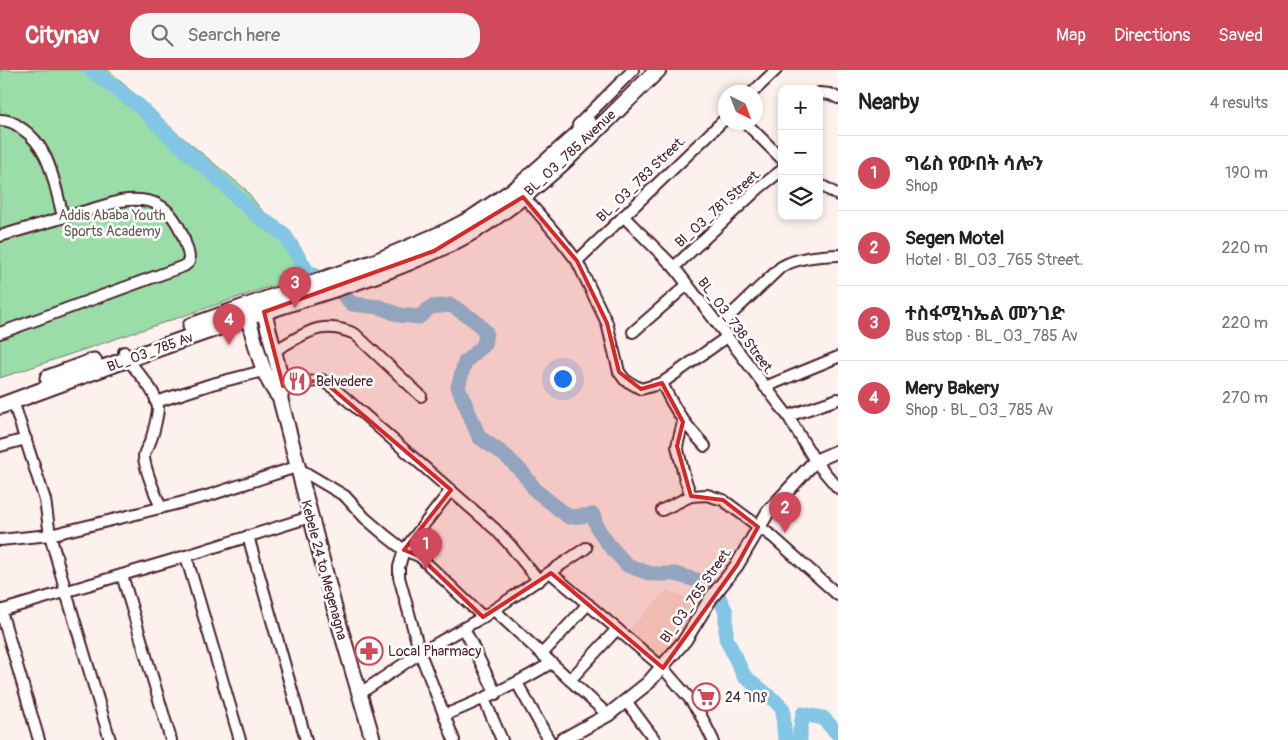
<!DOCTYPE html>
<html lang="en">
<head>
<meta charset="utf-8">
<style>
	:root { --surface:#fff; --page:#f6f6f6; --text:#222; --muted:#767676; --line:#e0e0e0; --accent:#d1495b }
	body { margin:0; font-family:Pangolin,"Noto Sans Ethiopic",sans-serif; background:var(--page); color:var(--text) }
	.controls { position:absolute; right:15px; top:15px; display:grid; overflow:hidden; border-radius:10px; box-shadow:0 2px 8px #0003 }
	.controls button { width:45px; height:45px; display:grid; place-items:center; padding:0; border:0; border-bottom:1px solid var(--line); background:var(--surface); color:var(--text); font:25px sans-serif }
	.compass { position:absolute; left:718px; top:15px; width:45px; height:45px; border-radius:50%; background:var(--surface); box-shadow:0 2px 8px #0003; rotate:138deg }
	.you { position:absolute; left:562px; top:308px; width:18px; height:18px; margin:-12px; border:4px solid #fff; border-radius:50%; background:#1a73e8; box-shadow:0 0 0 8px #1a73e833 }
	.badge { display:grid; place-items:center; width:32px; height:32px; border-radius:50%; background:var(--accent); color:#fff; font-size:16px; font-weight:700 }
	.pin { position:absolute; translate:-50% -41px; filter:drop-shadow(0 1px 2px #0008) }
	.pin::after { content:''; position:absolute; top:26px; width:18px; height:15px; background:inherit; clip-path:polygon(0 0,100% 0,50% 100%) }
	.list { margin:0; padding:0; list-style:none }
	h2 { display:flex; justify-content:space-between; align-items:center; height:65px; margin:0; padding:0 20px; font-size:21px }
	h2 small { font-size:16px; font-weight:400; color:var(--muted) }
	.list li { display:grid; grid-template-columns:32px 1fr auto; gap:15px; align-items:center; box-sizing:border-box; height:75px; padding:0 20px; border-top:1px solid var(--line) }
	.list b { display:block; font-size:19px; white-space:nowrap }
	.list p { margin:0; font-size:16px; white-space:nowrap; color:var(--muted) }
	.list em { font-size:16px; font-style:normal; color:var(--muted) }
	.icon { flex:none; width:28px; height:28px; fill:none; stroke:currentColor; stroke-width:2; stroke-linecap:round; stroke-linejoin:round }
	.map { position:relative; flex:none; width:838px; height:670px; overflow:hidden }
	header { display:flex; align-items:center; gap:30px; box-sizing:border-box; height:70px; padding:0 25px; background:var(--accent); color:#fff }
	header strong { font-size:24px }
	nav { display:flex; gap:28px; margin-inline-start:auto; font-size:18px }
	.search { width:350px; height:45px; background:var(--page); display:flex; align-items:center; gap:12px; box-sizing:border-box; padding:0 18px; border-radius:20px; color:var(--muted); font-size:19px }
	main { display:flex }
	aside { flex:1; background:var(--surface) }
	.map>svg:first-child { display:block }
</style>
</head>
<body>
<header>
<strong>Citynav</strong>
<div class="search"><svg class="icon" aria-label="search" viewBox="0 0 24 24"><circle cx="10" cy="10" r="6"/><path d="M15 15l6 6"/></svg>Search here</div>
<nav><a>Map</a><a>Directions</a><a>Saved</a></nav>
</header>
<main>
<div class="map">
<svg width="838" height="670" viewBox="0 0 838 670">
	<rect width="100%" height="100%" fill="#fcf1ec"/>
	<filter id="ink" filterUnits="userSpaceOnUse"><feTurbulence type="fractalNoise" baseFrequency=".02" numOctaves="2"/><feDisplacementMap in="SourceGraphic" scale="10" xChannelSelector="R" yChannelSelector="G"/><feConvolveMatrix kernelMatrix="1 2 1 2 8 2 1 2 1" color-interpolation-filters="sRGB"/></filter>
	<g filter="url(#ink)">
		<polygon fill="#f8e0d5" points="667,520 687,528 703,537 664,592 626,563"/>
		<polygon fill="#9bdda8" stroke="#727e6a" points="0,0 108,0 177,63 245,119 268,148 287,167 304,201 298,207 0,308"/>
		<g fill="none" stroke-linecap="round" stroke-linejoin="round">
			<g stroke="#83c5e4" stroke-width="15">
				<polyline points="91,0 138,35 175,71 214,105 256,145 284,164 307,201 335,216 352,234 380,237 399,245 419,247 431,237 451,235 474,250 486,262 484,275 465,292 458,317 479,367 506,386 523,403 536,421 569,447 593,445 598,459 609,475 627,495 651,504 675,504 700,511 715,519 726,542 726,568 744,606 775,631 783,639 784,661 786,670"/>
				<polyline points="800,670 800,661 803,644 823,648 838,664"/>
			</g>
			<g stroke="#4a1f2b" stroke-width="14">
				<g id="minor">
					<polyline points="753,22 776,0"/>
					<polyline points="819,23 830,24 838,28"/>
					<path d="M 0,50 C 8,50 15,53 21,58 C 51,77 54,115 63,146"/>
					<polyline points="745,52 782,89"/>
					<polyline points="578,55 633,0"/>
					<polyline points="819,114 838,125"/>
					<polyline points="520,122 557,165 577,191 607,253 619,302 625,310 641,319 662,313 727,267"/>
					<polyline points="623,146 674,197 788,346 815,391 838,418"/>
					<path d="M 0,166 L 120,131 C 154,126 172,136 184,169 C 186,177 190,183 189,192 L 184,196 L 0,263"/>
					<polyline points="577,191 726,48"/>
					<polyline points="674,197 759,118 782,100"/>
					<path d="M 719,256 L 781,197 C 799,187 817,186 838,185"/>
					<polyline points="633,262 687,215"/>
					<path d="M 274,281 C 304,265 320,248 355,264 L 421,326"/>
					<path d="M 124,282 C 132,300 156,317 158,338 C 158,344 153,366 150,372 C 149,376 144,381 144,386 C 144,399 156,425 161,438"/>
					<path d="M 662,313 C 675,341 685,354 705,376"/>
					<polyline points="283,316 322,310 336,320 495,459 510,475 539,511"/>
					<polyline points="765,317 838,287"/>
					<polyline points="13,331 45,430 50,465 66,522 110,670"/>
					<polyline points="156,332 212,314 263,301"/>
					<polyline points="788,346 838,329"/>
					<polyline points="683,352 677,376 685,409 691,426"/>
					<polyline points="0,376 26,369"/>
					<polyline points="451,420 404,480 399,497 399,507 420,583 454,670"/>
					<polyline points="662,440 691,426 707,425 723,430 773,467 838,525"/>
					<polyline points="248,466 306,670"/>
					<polyline points="0,470 50,465 120,448 207,426 296,397 345,426 365,448 386,466 404,480 419,486 483,547"/>
					<polyline points="186,486 240,670"/>
					<polyline points="551,503 663,598 689,628 700,644 713,670"/>
					<polyline points="122,505 171,670"/>
					<polyline points="494,540 608,645"/>
					<polyline points="0,541 186,486 310,447"/>
					<polyline points="1,541 39,670"/>
					<polyline points="464,558 496,624"/>
					<polyline points="542,584 588,534"/>
					<polyline points="570,610 617,559"/>
					<polyline points="517,613 549,670"/>
					<polyline points="359,624 420,583 483,547 586,478"/>
					<polyline points="484,629 502,670"/>
					<polyline points="626,631 655,670"/>
					<path d="M 445,645 C 482,630 517,614 551,593"/>
				</g>
			</g>
			<g stroke="#4a1f2b" stroke-width="16">
				<polyline id="tertiary" points="562,670 608,645 648,613 685,570 711,528 737,495 768,442 815,391 838,381"/>
			</g>
			<g stroke="#4a1f2b" stroke-width="18">
				<g id="secondary">
					<polyline points="264,242 283,316 280,328"/>
					<path d="M 248,248 C 257,276 261,305 280,328 L 335,540 L 373,670"/>
				</g>
			</g>
			<g stroke="#4a1f2b" stroke-width="19">
				<g id="primary">
					<polyline points="191,256 298,218 375,192 448,161 471,149 517,118 589,54"/>
					<polyline points="48,308 94,291"/>
					<path d="M 0,336 C 88,303 177,271 266,241 C 336,218 413,197 477,159 C 546,116 600,56 658,0"/>
				</g>
			</g>
			<use href="#minor" stroke="#fff" stroke-width="10"/>
			<use href="#tertiary" stroke="#fff" stroke-width="12"/>
			<use href="#secondary" stroke="#fff" stroke-width="14"/>
			<use href="#primary" stroke="#fff" stroke-width="15"/>
		</g>
	</g>
	<path fill="#d62828" fill-opacity="0.2" stroke="#d62828" stroke-width="4" stroke-linejoin="round" d="M 523,127 L 577,191 L 607,253 L 619,302 L 641,319 L 662,313 L 683,352 L 677,376 L 691,426 L 723,430 L 758,457 L 737,495 L 663,598 L 551,503 L 483,547 L 419,486 L 404,480 L 451,420 L 322,310 L 283,316 L 264,242 L 434,181 Z"/>
	<defs>
		<g id="restaurant-ring" transform="scale(1.4375)"><circle r="9.5" fill="#fff" stroke="#d1495b" stroke-width="1.5"/><path d="M-5-6h1v4h1v-4h1v4h1v-4h1v5L-1.5 .5V6h-2V.5L-5-1ZM5-6V6H3V1.5H1.5Q1.5-4 5-6Z" fill="#d1495b"/></g>
		<g id="pharmacy-ring" transform="scale(1.4375)"><circle r="9.5" fill="#fff" stroke="#d1495b" stroke-width="1.5"/><path d="M-2-6h4v4h4v4h-4v4h-4v-4h-4v-4h4Z" fill="#d1495b"/></g>
		<g id="supermarket-ring" transform="scale(1.4375)"><circle r="9.5" fill="#fff" stroke="#d1495b" stroke-width="1.5"/><path d="M-6-5.5h2.5l.6 2H6L4.5 2H-2.5L-4.4-4H-6ZM-1.5 3.2a1.3 1.3 0 1 0 .1 0ZM3 3.2a1.3 1.3 0 1 0 .1 0Z" fill="#d1495b"/></g>
	</defs>
	<g fill-rule="evenodd">
		<use href="#restaurant-ring" x="297" y="311"/>
		<use href="#pharmacy-ring" x="369" y="581"/>
		<use href="#supermarket-ring" x="706" y="627"/>
	</g>
	<g text-anchor="middle" dominant-baseline="central" stroke-width="5" stroke-linejoin="round" paint-order="stroke">
		<g font-size="14" fill="#4a1f2b" stroke="#fff">
			<text transform="translate(570 83) rotate(-43)">BL_03_785 Avenue</text>
			<text transform="translate(641 109) rotate(-44)">BL_03_783 Street.</text>
			<text transform="translate(718 138) rotate(-42)">Bl_03_781 Street.</text>
			<text transform="translate(736 256) rotate(53)">BL_03_738 Street.</text>
			<text transform="translate(150 282) rotate(-20)">BL_03_785 Av</text>
			<text transform="translate(324 500) rotate(75)">Kebele 24 to Megenagna</text>
			<text transform="translate(696 525) rotate(-55)">Bl_03_765 Street.</text>
		</g>
		<g font-size="14" fill="#625850" stroke="#fff">
			<text x="112" y="145">Addis Ababa Youth<tspan x="112" dy="16">Sports Academy</tspan></text>
		</g>
		<g font-size="14" fill="#4a1f2b" stroke="#fff" text-anchor="start">
			<text x="316" y="311">Belvedere</text>
			<text x="388" y="581">Local Pharmacy</text>
			<text x="725" y="627">24 ገበያ</text>
		</g>
	</g>
</svg>
<div class="controls">
<button>+</button>
<button>−</button>
<button><svg class="icon" aria-label="layers" viewBox="0 0 24 24"><path d="M12 4l9 5-9 5-9-5zM3 14l9 5 9-5"/></svg></button>
</div>
<svg class="compass" viewBox="-18 -18 36 36"><path d="M0-13l5 13h-10z" fill="#e53935"/><path d="M0 13l5-13h-10z" fill="#767676"/></svg>
<div class="you"></div>
<div class="pin badge" style="left:426px;top:499px">1</div>
<div class="pin badge" style="left:785px;top:463px">2</div>
<div class="pin badge" style="left:295px;top:238px">3</div>
<div class="pin badge" style="left:229px;top:275px">4</div>
</div>
<aside>
<h2>Nearby<small>4 results</small></h2>
<ul class="list">
<li><span class="badge">1</span><div><b>ግሬስ የውበት ሳሎን</b><p>Shop</p></div><em>190 m</em></li>
<li><span class="badge">2</span><div><b>Segen Motel</b><p>Hotel · Bl_03_765 Street.</p></div><em>220 m</em></li>
<li><span class="badge">3</span><div><b>ተስፋሚካኤል መንገድ</b><p>Bus stop · BL_03_785 Av</p></div><em>220 m</em></li>
<li><span class="badge">4</span><div><b>Mery Bakery</b><p>Shop · BL_03_785 Av</p></div><em>270 m</em></li>
</ul>
</aside>
</main>
</body>
</html>
